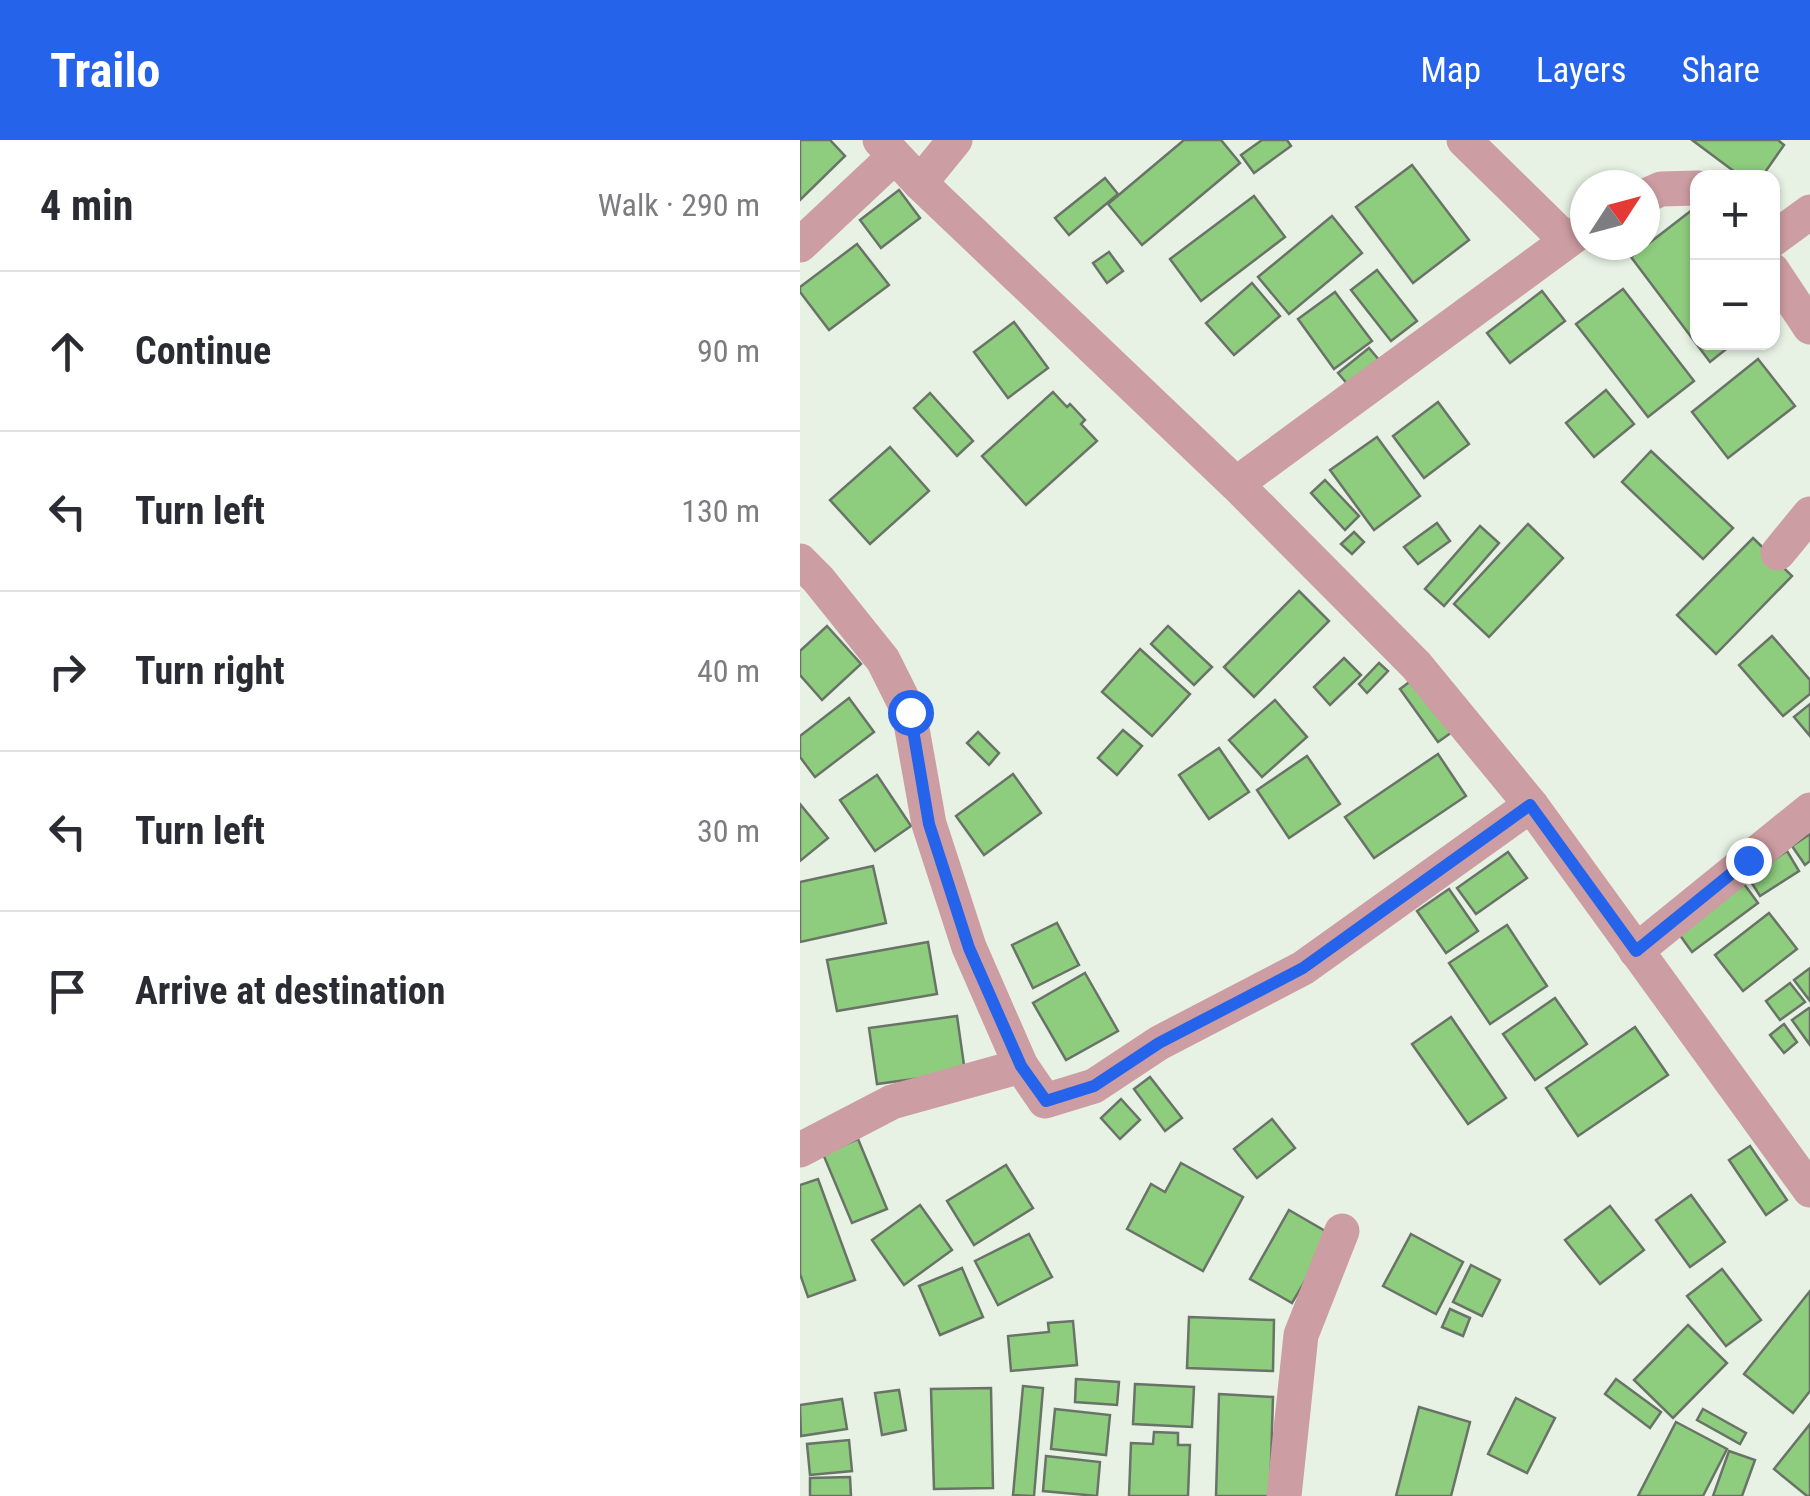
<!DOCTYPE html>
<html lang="en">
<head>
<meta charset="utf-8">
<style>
	:root { --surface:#fff; --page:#f7f7f7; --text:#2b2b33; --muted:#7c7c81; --line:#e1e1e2; --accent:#2563eb }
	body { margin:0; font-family:"Roboto Condensed",sans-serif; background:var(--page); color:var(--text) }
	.controls { position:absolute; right:30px; top:30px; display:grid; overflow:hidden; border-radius:20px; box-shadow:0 2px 8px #0004 }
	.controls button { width:90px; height:90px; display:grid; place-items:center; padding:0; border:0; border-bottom:2px solid var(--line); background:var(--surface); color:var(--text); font:50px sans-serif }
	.compass { position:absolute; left:770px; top:30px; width:90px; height:90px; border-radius:50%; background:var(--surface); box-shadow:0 2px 8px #0004; rotate:54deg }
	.stop { position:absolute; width:30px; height:30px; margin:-22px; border:8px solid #2563eb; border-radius:50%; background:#fff }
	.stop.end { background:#2563eb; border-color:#fff; box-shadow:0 2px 10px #0008 }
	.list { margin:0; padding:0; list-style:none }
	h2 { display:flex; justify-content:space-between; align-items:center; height:130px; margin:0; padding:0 40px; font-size:42px }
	h2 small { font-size:32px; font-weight:400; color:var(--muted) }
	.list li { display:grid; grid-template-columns:65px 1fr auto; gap:30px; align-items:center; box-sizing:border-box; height:160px; padding:0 40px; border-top:2px solid var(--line) }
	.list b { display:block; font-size:38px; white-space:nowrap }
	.list em { font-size:32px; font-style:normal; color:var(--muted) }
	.icon { flex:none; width:55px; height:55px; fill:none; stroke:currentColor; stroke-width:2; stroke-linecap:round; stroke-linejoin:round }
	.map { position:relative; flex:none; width:1010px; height:1356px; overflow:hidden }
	header { display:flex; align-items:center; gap:60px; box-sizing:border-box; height:140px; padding:0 50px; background:var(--accent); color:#fff }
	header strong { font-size:48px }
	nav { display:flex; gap:55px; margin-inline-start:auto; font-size:35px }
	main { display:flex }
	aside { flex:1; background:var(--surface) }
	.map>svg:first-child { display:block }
</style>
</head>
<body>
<header>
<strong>Trailo</strong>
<nav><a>Map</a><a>Layers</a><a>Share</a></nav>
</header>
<main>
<aside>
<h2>4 min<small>Walk · 290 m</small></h2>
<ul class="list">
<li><svg class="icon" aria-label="ahead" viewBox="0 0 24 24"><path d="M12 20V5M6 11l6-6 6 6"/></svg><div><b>Continue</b></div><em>90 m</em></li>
<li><svg class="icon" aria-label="left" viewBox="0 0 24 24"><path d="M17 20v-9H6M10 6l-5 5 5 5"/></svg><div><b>Turn left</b></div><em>130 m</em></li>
<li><svg class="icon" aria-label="right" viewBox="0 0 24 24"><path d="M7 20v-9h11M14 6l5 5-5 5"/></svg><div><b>Turn right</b></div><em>40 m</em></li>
<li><svg class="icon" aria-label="left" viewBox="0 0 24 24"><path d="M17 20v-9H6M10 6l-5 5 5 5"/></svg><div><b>Turn left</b></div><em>30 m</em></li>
<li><svg class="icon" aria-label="arrive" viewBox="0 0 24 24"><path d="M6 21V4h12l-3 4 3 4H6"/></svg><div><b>Arrive at destination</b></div></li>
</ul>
</aside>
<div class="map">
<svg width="1010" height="1356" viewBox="0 0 1010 1356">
	<rect width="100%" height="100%" fill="#e7f2e4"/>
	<g fill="#8ecc7e" stroke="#697367" stroke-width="2.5">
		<polygon points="0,0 30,0 45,16 0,60"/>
		<polygon points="384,0 421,0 440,23 342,105 308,64"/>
		<polygon points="462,0 487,0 491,6 454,33 441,15"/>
		<polygon points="892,0 978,0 984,5 961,38 943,38"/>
		<polygon points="612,25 669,100 613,143 556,67"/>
		<polygon points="305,38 318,54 269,95 255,78"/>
		<polygon points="99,50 120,78 81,108 60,80"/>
		<polygon points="454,56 485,97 401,161 370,119"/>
		<polygon points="892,70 898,77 898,202 935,202 910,222 831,117"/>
		<polygon points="532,76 562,113 489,174 458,137"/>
		<polygon points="57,104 89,145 29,190 0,152 0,147"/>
		<polygon points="309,112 323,131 307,143 293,123"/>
		<polygon points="577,130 617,181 591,201 551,150"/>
		<polygon points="452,143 480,176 434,215 406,183"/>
		<polygon points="823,149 894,241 848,277 776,184"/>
		<polygon points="742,151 765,181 710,223 687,193"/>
		<polygon points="535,152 572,201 534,229 498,179"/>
		<polygon points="214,182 248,228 208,258 174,212"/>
		<polygon points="569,208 580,221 549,246 538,233"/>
		<polygon points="958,219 995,266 928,318 892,272"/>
		<polygon points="806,250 834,284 794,317 766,283"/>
		<polygon points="253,252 267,267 270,264 285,280 281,284 297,301 226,365 182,316"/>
		<polygon points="130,253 173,301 157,316 114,268"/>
		<polygon points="638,262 669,304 624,338 593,296"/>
		<polygon points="577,297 620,356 574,390 530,330"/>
		<polygon points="90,307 129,351 70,404 30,360"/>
		<polygon points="851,311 933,388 903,419 822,342"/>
		<polygon points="525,340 559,376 545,390 511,353"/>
		<polygon points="637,383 650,401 618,424 604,407"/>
		<polygon points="728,384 763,418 689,497 654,464"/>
		<polygon points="680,386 699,403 644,466 625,449"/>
		<polygon points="554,392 564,402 552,414 541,404"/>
		<polygon points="953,398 992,436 916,514 877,475"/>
		<polygon points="499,451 529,481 454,557 424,527"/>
		<polygon points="27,486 61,524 22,560 0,535 0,511"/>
		<polygon points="368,486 412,527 394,545 351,504"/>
		<polygon points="972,496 1010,540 1010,554 983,576 939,525"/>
		<polygon points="340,509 390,554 352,596 302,552"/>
		<polygon points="544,518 561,535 530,565 514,547"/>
		<polygon points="579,523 588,531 567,553 559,544"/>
		<polygon points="616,537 655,590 638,602 600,549"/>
		<polygon points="49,558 74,592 15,637 0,617 0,596"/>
		<polygon points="475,560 507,597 462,637 429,600"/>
		<polygon points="1010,564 1010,596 994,577"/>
		<polygon points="323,590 342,606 317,635 298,618"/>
		<polygon points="178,592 199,613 189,625 167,603"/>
		<polygon points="419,608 449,652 409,679 379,635"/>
		<polygon points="638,614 666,656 574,718 545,677"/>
		<polygon points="507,616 540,664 489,698 457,650"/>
		<polygon points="213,634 241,673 184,715 156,676"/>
		<polygon points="77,635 111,686 75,711 40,660"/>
		<polygon points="0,664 28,698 0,721"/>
		<polygon points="1010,694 1010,721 1005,725 992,706"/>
		<polygon points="987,711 999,731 960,756 948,737"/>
		<polygon points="708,712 727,738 676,774 657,748"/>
		<polygon points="73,726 86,783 0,802 0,742"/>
		<polygon points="944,744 958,763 892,812 879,794"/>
		<polygon points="649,749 678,791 646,813 617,771"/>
		<polygon points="969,773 997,809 943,851 915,815"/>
		<polygon points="257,783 279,825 233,848 212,805"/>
		<polygon points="707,785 747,846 690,884 649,823"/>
		<polygon points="128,802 137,854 37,871 27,820"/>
		<polygon points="1010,828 1010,861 994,840"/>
		<polygon points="285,833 318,891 266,920 233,863"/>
		<polygon points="990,843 1005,862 980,880 966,861"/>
		<polygon points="755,858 787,904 735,940 703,894"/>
		<polygon points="1009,868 1010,868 1010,905 992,880"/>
		<polygon points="157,876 165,932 77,944 69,888"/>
		<polygon points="651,877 706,958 668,984 612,904"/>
		<polygon points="984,884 997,902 984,913 970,895"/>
		<polygon points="835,887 868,935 778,996 746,948"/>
		<polygon points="350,937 382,978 365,991 334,949"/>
		<polygon points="321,959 340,980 320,999 301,978"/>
		<polygon points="472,979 495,1008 457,1038 434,1009"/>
		<polygon points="58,999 87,1069 52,1083 23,1014"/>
		<polygon points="950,1006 987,1060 966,1075 929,1020"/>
		<polygon points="381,1023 443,1057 403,1131 327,1089 351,1044 365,1052"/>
		<polygon points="206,1025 233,1068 174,1105 147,1061"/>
		<polygon points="18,1039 55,1140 8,1157 0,1134 0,1045"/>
		<polygon points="891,1055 925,1102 890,1127 856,1080"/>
		<polygon points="120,1065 152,1110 104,1145 72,1100"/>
		<polygon points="810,1066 844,1110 800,1144 765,1100"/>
		<polygon points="489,1070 532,1095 492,1163 450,1139"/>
		<polygon points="229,1094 252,1137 198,1165 175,1121"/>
		<polygon points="611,1094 663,1122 636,1174 583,1146"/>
		<polygon points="671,1125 700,1140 682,1176 653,1162"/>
		<polygon points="162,1128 183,1177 140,1195 119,1146"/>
		<polygon points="922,1129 961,1180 926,1206 887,1156"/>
		<polygon points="1010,1151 1010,1251 993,1273 944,1234"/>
		<polygon points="650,1169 670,1178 663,1196 642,1187"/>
		<polygon points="389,1177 474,1180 473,1231 387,1228"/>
		<polygon points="273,1181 277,1225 211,1231 208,1196 249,1192 248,1183"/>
		<polygon points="888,1185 927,1223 873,1278 834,1240"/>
		<polygon points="276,1239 319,1242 317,1265 275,1262"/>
		<polygon points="816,1239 861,1272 850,1288 805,1254"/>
		<polygon points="335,1244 394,1247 392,1287 333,1284"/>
		<polygon points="223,1246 243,1248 234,1356 213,1355"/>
		<polygon points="191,1248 193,1348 134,1349 131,1249"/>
		<polygon points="99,1250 106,1290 82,1295 75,1253"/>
		<polygon points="419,1254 473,1257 470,1356 416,1356"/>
		<polygon points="716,1258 755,1278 727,1333 688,1314"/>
		<polygon points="42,1259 47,1289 1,1296 0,1265"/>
		<polygon points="619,1267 670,1282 651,1356 596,1356"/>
		<polygon points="255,1269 310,1275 306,1315 251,1309"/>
		<polygon points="903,1269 946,1293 940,1304 897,1280"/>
		<polygon points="876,1282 927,1309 903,1356 838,1356"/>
		<polygon points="1010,1284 1010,1356 1007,1356 974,1329"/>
		<polygon points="354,1292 378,1293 378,1305 390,1305 388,1356 329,1356 331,1303 353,1304"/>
		<polygon points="49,1300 52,1331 10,1335 7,1304"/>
		<polygon points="929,1311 955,1320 942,1356 913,1356"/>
		<polygon points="246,1316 300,1322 297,1356 243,1351"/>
		<polygon points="50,1337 51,1356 10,1356 10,1338"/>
	</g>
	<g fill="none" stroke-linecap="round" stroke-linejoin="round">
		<g stroke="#cc9da2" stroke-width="35">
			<polyline points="80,0 120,43 436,344 616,525 731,665 1010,1050"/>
			<polyline points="664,0 767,101"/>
			<polyline points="120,43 155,0"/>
			<polyline points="845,56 861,49 898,48"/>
			<polyline points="972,100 1010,72"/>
			<polyline points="0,105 94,17"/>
			<polyline points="972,130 1010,187"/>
			<polyline points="436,344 785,88"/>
			<polyline points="978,413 1010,374"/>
			<polyline points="0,421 18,439 83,520 109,572 129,684 169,807 221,926 245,961 294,946 359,903 503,828 731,665"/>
			<polyline points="836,811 1010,670"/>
			<polyline points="0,1010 92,962 221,926"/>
			<polyline points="484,1356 501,1195 542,1091"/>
		</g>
	</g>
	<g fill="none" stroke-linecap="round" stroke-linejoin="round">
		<polyline stroke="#2563eb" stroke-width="12" points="110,572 129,684 169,808 221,926 246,961 294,946 359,903 503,828 730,665 836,811 948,720"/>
	</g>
</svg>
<div class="controls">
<button>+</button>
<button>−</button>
</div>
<svg class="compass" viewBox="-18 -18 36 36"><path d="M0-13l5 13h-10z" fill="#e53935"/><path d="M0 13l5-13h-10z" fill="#7c7c81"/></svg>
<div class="stop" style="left:110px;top:572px"></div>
<div class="stop end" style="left:948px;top:720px"></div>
</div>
</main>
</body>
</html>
